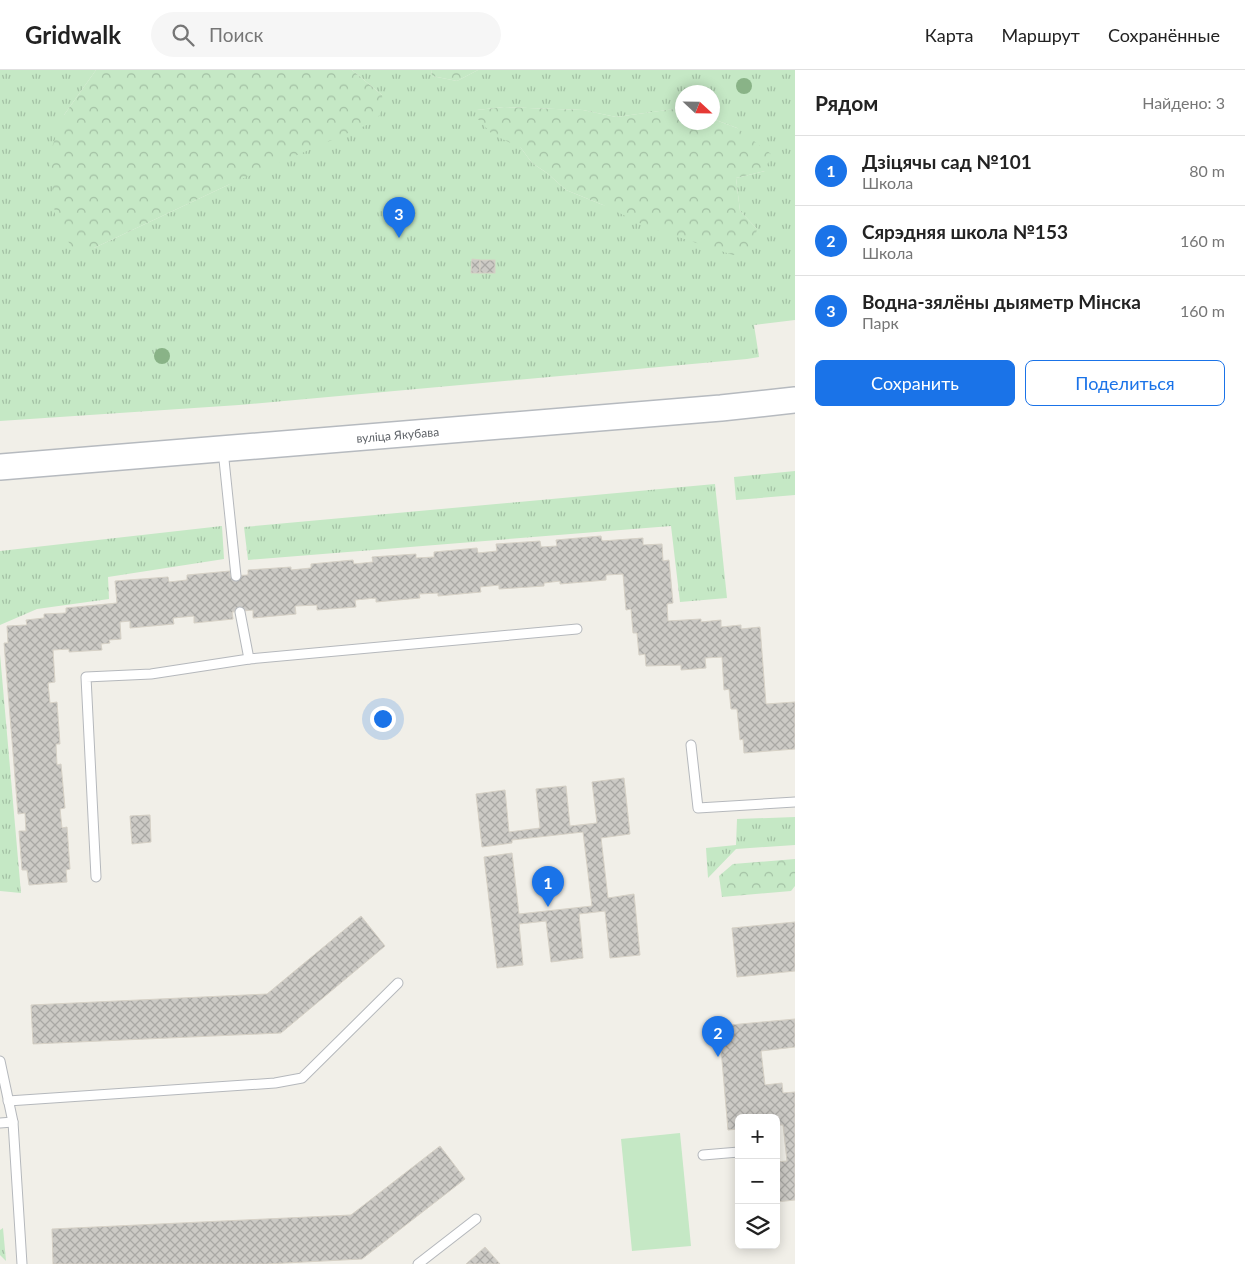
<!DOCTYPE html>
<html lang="ru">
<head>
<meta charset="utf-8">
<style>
	:root { --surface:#fff; --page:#f6f6f6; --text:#222; --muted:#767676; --line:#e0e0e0; --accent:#1a73e8 }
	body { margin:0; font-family:Lato,sans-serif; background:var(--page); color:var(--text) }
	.controls { position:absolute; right:15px; bottom:15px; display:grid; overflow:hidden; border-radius:8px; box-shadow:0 2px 12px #0003 }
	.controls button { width:45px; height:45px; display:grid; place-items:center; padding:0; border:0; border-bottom:1px solid var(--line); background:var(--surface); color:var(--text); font:25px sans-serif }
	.compass { position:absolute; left:675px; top:15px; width:45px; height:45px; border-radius:50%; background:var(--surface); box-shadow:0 2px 12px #0003; rotate:112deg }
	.you { position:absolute; left:382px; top:648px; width:18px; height:18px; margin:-12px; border:4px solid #fff; border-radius:50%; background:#1a73e8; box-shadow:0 0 0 8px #1a73e833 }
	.badge { display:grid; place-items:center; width:32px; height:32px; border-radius:50%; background:var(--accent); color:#fff; font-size:16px; font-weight:700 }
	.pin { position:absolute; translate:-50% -41px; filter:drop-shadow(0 1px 2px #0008) }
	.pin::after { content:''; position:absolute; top:26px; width:18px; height:15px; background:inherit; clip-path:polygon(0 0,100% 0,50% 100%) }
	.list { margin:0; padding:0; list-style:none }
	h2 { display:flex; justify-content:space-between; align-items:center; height:65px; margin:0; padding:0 20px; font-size:21px }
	h2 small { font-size:16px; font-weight:400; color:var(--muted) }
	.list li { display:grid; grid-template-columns:32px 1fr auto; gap:15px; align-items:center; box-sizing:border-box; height:70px; padding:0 20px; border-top:1px solid var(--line) }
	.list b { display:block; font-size:19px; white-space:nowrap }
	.list p { margin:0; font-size:16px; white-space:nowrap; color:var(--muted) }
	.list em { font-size:16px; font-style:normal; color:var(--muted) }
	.actions { display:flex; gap:10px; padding:15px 20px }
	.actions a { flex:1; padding:11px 0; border:1px solid var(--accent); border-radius:8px; text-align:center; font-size:18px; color:var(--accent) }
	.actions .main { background:var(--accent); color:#fff }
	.icon { flex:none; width:28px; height:28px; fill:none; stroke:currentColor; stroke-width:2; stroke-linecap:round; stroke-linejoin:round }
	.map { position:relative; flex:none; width:795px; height:1194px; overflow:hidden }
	header { display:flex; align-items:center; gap:30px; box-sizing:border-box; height:70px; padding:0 25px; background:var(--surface); border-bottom:1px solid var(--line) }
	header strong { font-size:24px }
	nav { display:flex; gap:28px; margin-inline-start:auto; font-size:18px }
	.search { width:350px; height:45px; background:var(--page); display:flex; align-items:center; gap:12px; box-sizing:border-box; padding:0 18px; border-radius:28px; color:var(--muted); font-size:19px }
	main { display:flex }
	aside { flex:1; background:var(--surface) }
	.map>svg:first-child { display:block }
</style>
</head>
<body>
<header>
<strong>Gridwalk</strong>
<div class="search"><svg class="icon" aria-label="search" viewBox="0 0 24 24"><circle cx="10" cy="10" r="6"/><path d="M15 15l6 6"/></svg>Поиск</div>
<nav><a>Карта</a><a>Маршрут</a><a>Сохранённые</a></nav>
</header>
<main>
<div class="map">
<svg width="795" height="1194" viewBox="0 0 795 1194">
	<defs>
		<pattern id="grass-tufts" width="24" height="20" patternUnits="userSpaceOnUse" patternTransform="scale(1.25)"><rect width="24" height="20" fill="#c5e8c5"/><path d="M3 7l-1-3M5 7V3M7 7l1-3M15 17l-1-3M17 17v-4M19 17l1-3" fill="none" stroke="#a3c0a4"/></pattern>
		<pattern id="forest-crowns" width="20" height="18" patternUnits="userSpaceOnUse" patternTransform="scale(1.25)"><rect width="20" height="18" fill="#c5e8c5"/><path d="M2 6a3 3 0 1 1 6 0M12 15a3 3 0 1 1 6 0" fill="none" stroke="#a3c0a4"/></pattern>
		<pattern id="building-cross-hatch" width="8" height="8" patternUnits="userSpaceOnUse" patternTransform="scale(1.25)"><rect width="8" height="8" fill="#cccac5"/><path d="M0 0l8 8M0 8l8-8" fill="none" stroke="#a9a8a4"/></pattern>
	</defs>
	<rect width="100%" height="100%" fill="#f1efe8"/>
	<g fill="url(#grass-tufts)" fill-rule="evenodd">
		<path d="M 0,0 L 96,0 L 64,45 L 94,178 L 228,115 L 382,25 L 352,0 L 431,0 L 432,6 L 457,11 L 478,0 L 795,0 L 795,250 L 754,255 L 759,287 L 747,289 L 239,335 L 0,351 ZM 682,22 L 712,22 L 713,49 L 737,58 L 765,101 L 736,108 L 740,141 L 757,159 L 603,135 L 566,120 L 547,103 L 532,93 L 521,78 L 477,40 L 504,37 L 583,40 L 616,47 L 682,38 Z"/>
		<polygon points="795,401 795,425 736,430 734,407"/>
		<polygon points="715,414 727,528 680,532 671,456 248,490 244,457"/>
		<polygon points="222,456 224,489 108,507 109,529 37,539 0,555 0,481"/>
		<polygon points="0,584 21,823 0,821"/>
		<polygon points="795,747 795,775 736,779 708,808 706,778 736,775 737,749"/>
		<polygon points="3,1158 6,1191 0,1185 0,1160"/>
	</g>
	<g fill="url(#forest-crowns)">
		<polygon points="96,0 352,0 382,25 383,38 376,51 228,115 94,178 72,177 56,154 49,85 64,45"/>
		<polygon points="431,0 478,0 457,11 432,6"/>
		<polygon points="504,37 583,40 616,47 681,38 682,38 682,52 712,52 713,49 737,58 771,84 765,101 736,108 740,141 757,159 753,177 733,185 648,157 603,135 566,120 547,103 532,93 521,78 492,64 476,47 477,40"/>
		<polygon points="795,789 795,816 791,821 722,827 719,806 733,794"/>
	</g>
	<polygon fill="#c5e8c5" points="680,1063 691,1176 632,1181 621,1069"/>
	<g fill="url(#building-cross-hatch)" stroke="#d6d1c6">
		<polygon points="472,189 480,190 480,203 471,203"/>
		<rect x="480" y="190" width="15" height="13"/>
		<polygon points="601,466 602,471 643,468 643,475 662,474 663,491 669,490 673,533 667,534 668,551 701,549 701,552 721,550 721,557 741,555 741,559 760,557 766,634 795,632 795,679 744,683 743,669 740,670 737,639 731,639 729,619 724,620 722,587 705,588 706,598 681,600 681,595 646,596 645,584 639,585 637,563 633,563 631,539 626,540 623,504 606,505 606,510 560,514 560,511 544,513 544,516 499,519 499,515 480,517 481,522 438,526 438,523 419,524 420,528 376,532 376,528 355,530 356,537 317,540 317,535 295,536 296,544 253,548 253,540 232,542 233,549 194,553 194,546 173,548 174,554 130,558 130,551 120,552 121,569 109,570 110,573 101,574 102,580 69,582 69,579 53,580 55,612 48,613 50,633 57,632 60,674 56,674 57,695 61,694 65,738 60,739 62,758 67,757 70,799 66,800 67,812 29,815 27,800 22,800 19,761 26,761 25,743 18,744 4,573 8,573 7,556 27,555 26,550 44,548 44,544 66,543 66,538 117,533 115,511 168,507 169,512 187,510 187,505 230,501 230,506 248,505 248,500 291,497 291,500 311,498 311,494 353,490 354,494 373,492 372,487 416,484 416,488 434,487 434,482 477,478 478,483 497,481 496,474 540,471 541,477 557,476 556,470"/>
		<polygon points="624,708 630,764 601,768 608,828 634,824 640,885 610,888 605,841 579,844 583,888 551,892 546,851 519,854 523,895 497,898 484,787 512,783 519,844 592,836 583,762 512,770 512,773 482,777 476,724 505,720 509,762 540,758 536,719 566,716 570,756 597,753 592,712"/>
		<polygon points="150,745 151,772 132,774 130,746"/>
		<polygon points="361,846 385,876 281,963 33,974 31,935 267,924"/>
		<polygon points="795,852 795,901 737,907 732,858"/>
		<polygon points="795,949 795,977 761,981 765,1015 782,1013 783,1023 795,1022 795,1130 776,1132 776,1092 787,1091 783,1055 776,1055 776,1048 739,1048 739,1059 728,1060 719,956"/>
		<polygon points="440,1076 465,1109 362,1189 266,1194 53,1194 52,1159 351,1145"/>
		<polygon points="485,1177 500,1194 466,1194"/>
	</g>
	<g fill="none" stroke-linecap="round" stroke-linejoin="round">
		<g stroke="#b5b8bc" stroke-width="11">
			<g id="lane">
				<polyline points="223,380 236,506"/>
				<polyline points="240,542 249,589"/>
				<polyline points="691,675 698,738 795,732"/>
				<polyline points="96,807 86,607 151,604 249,589 577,559"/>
				<polyline points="0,991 13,1052 22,1194"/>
				<polyline points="8,1031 275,1013 302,1008 398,913"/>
				<polyline points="0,1053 13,1052"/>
				<polyline points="703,1085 739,1082"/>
				<polyline points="418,1194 476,1149"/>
			</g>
		</g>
		<g stroke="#b6babf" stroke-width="28">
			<g id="secondary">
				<path id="s1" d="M 0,397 L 721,338 L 795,330"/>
			</g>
		</g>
		<use href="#lane" stroke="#fff" stroke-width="9"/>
		<use href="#secondary" stroke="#fff" stroke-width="25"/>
	</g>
	<g fill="#89b387">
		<circle cx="744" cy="16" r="8"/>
		<circle cx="162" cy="286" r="8"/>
	</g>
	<g text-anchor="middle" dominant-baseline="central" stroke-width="5" stroke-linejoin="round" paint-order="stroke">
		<g font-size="12" fill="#5f6368" stroke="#fff">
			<text stroke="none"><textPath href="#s1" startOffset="399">вуліца Якубава</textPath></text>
		</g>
	</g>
</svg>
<div class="controls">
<button>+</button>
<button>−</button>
<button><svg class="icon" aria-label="layers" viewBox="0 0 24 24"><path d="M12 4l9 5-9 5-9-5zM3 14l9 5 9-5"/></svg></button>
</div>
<svg class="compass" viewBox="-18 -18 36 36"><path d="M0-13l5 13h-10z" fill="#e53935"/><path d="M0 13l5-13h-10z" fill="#767676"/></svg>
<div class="you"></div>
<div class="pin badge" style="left:548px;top:837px">1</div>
<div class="pin badge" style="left:718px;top:987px">2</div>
<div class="pin badge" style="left:399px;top:168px">3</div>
</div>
<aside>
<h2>Рядом<small>Найдено: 3</small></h2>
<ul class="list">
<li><span class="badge">1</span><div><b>Дзіцячы сад №101</b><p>Школа</p></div><em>80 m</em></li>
<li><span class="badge">2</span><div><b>Сярэдняя школа №153</b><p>Школа</p></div><em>160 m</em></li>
<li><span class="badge">3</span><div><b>Водна-зялёны дыяметр Мінска</b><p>Парк</p></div><em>160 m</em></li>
</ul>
<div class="actions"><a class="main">Сохранить</a><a>Поделиться</a></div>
</aside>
</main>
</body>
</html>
